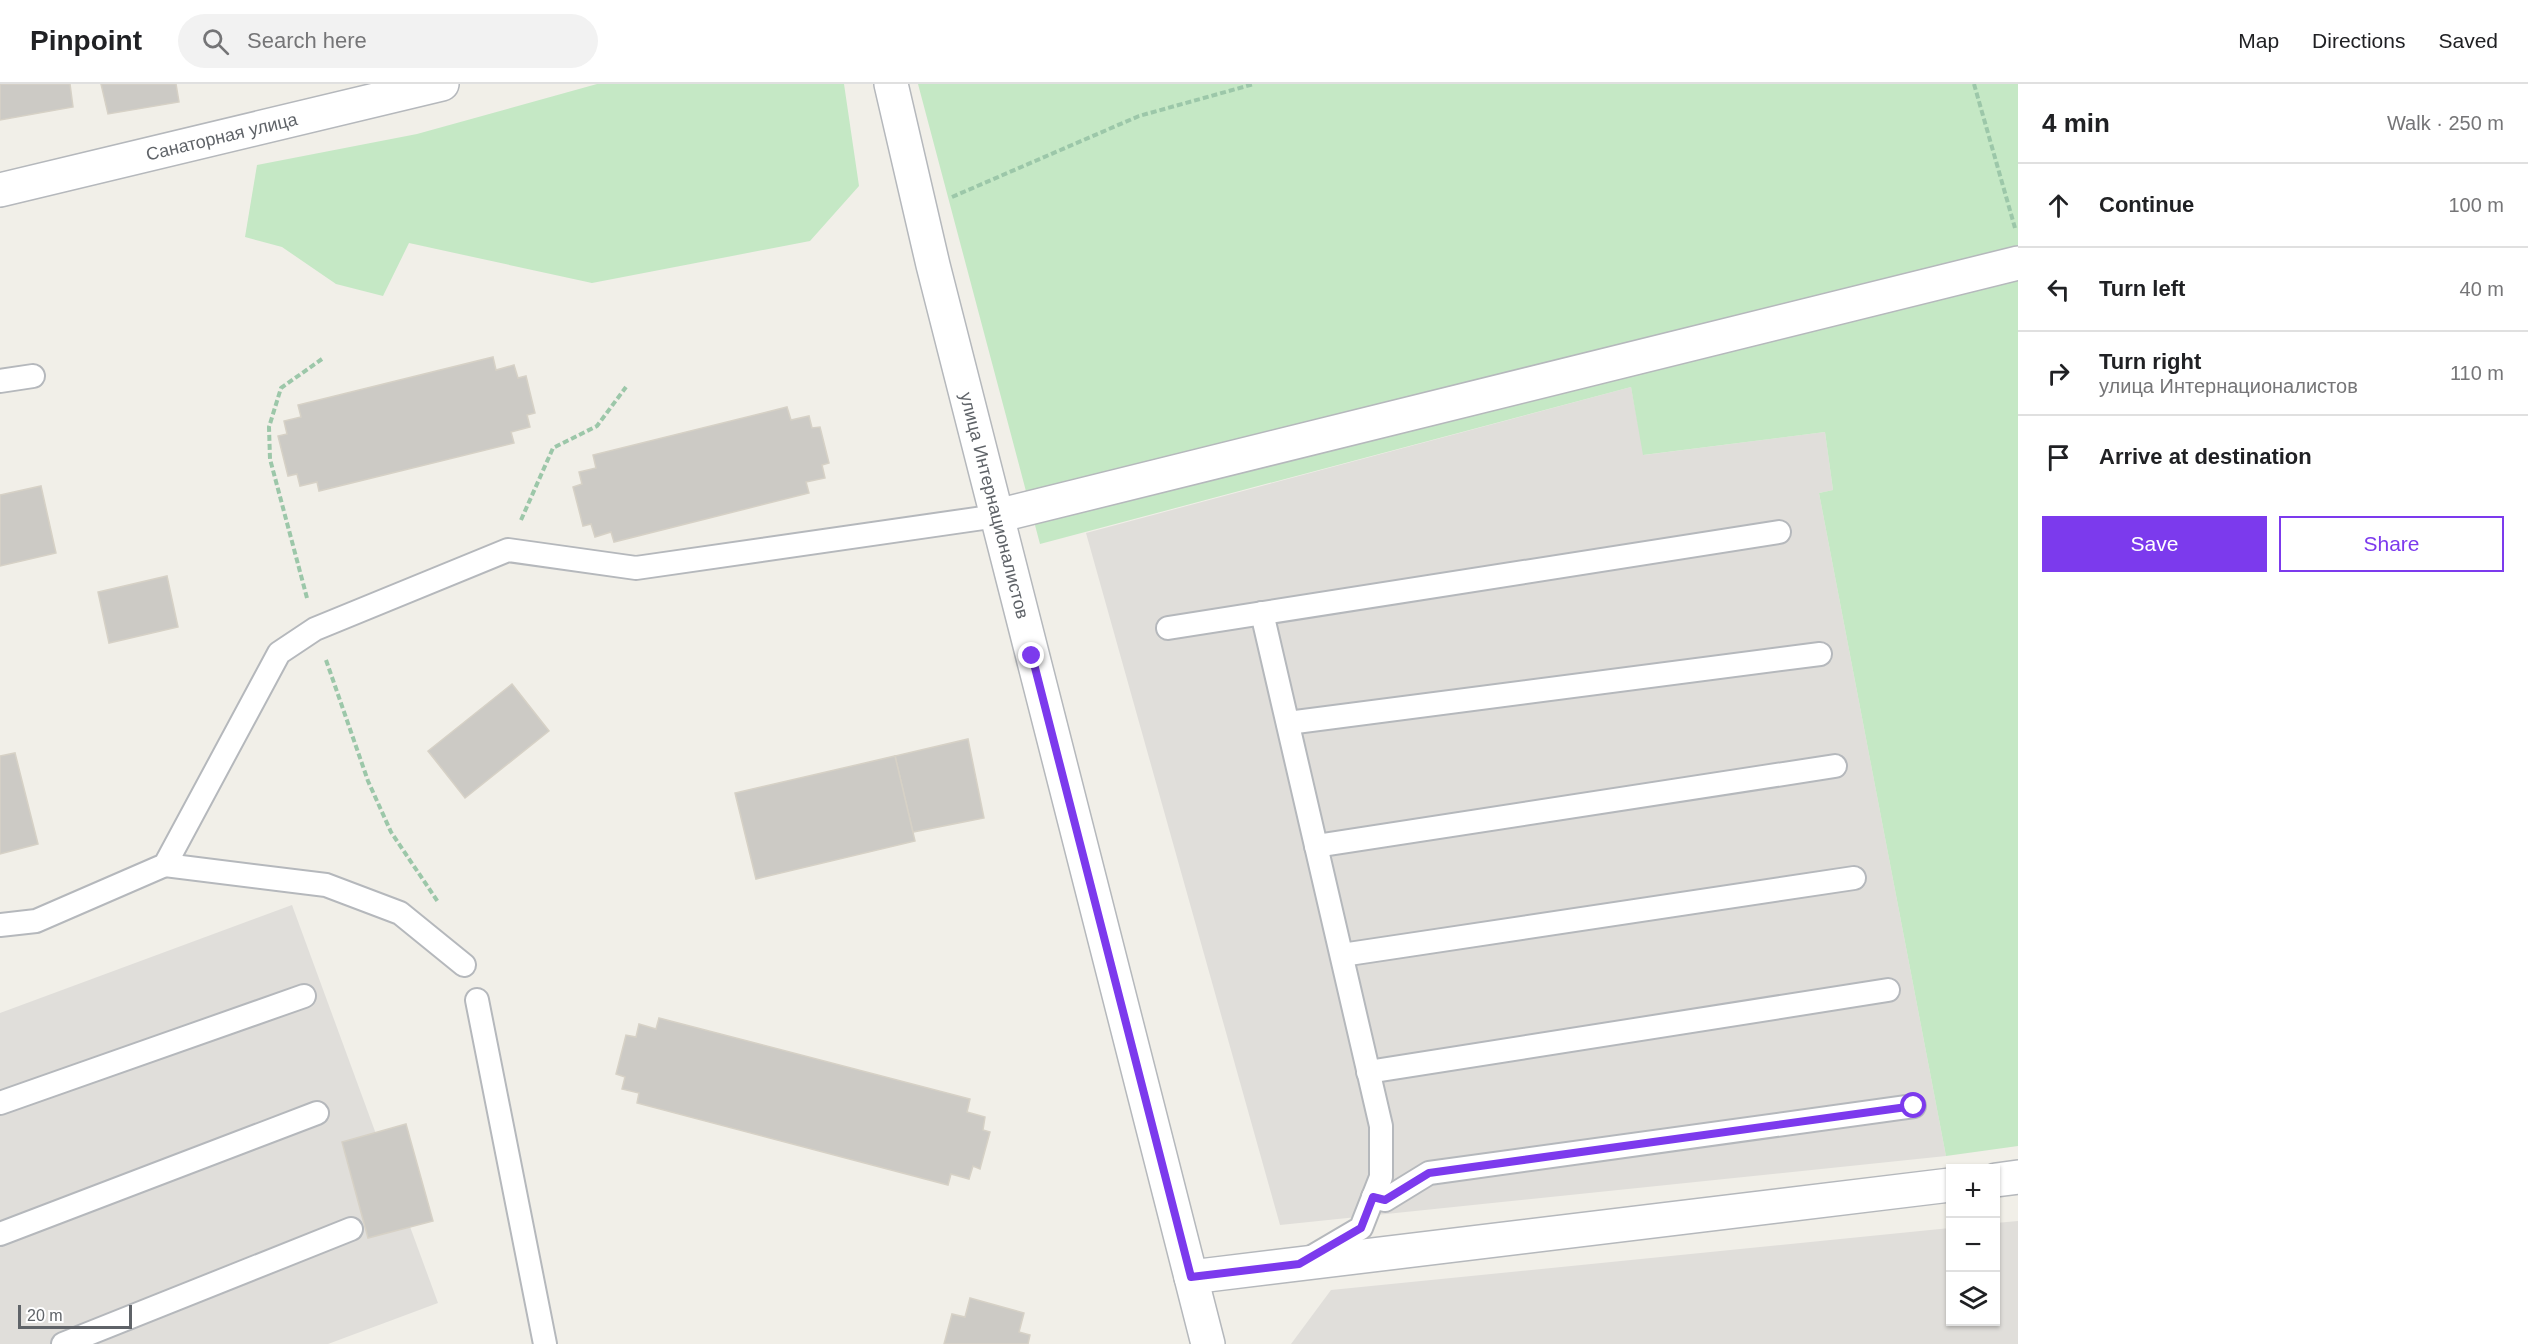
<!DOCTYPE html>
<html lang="en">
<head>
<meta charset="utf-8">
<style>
	:root { --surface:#fff; --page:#f2f2f2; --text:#202124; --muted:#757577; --line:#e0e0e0; --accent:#7c3aed }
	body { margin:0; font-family:Helvetica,sans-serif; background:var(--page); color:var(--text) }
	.controls { position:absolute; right:18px; bottom:18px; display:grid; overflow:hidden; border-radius:0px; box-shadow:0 2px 4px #0004 }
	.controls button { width:54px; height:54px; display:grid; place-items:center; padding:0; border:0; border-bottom:2px solid var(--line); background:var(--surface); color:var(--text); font:30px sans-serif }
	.scale { position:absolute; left:18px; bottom:15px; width:114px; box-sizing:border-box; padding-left:6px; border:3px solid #5f6368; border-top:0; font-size:16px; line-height:21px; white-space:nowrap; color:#5f6368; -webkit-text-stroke:4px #fff; paint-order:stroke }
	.stop { position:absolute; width:18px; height:18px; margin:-14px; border:4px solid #7c3aed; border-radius:50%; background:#fff }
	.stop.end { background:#7c3aed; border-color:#fff; box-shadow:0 2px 6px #0008 }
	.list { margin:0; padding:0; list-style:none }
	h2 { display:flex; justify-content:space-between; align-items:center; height:78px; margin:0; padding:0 24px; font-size:26px }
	h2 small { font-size:20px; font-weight:400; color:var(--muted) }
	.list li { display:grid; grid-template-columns:39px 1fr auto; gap:18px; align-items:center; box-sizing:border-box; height:84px; padding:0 24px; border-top:2px solid var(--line) }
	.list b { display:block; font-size:22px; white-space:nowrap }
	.list p { margin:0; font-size:20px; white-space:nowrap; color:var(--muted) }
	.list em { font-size:20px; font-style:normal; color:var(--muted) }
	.actions { display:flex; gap:12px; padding:18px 24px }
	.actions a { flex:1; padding:14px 0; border:2px solid var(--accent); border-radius:0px; text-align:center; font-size:21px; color:var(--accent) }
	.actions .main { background:var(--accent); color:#fff }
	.icon { flex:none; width:33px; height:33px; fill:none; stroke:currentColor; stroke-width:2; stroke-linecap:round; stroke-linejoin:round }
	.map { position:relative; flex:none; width:2018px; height:1260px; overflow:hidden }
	header { display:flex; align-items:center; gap:36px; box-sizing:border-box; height:84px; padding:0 30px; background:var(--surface); border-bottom:2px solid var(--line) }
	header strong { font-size:28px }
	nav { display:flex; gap:33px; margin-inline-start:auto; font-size:21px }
	.search { width:420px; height:54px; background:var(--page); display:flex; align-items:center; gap:15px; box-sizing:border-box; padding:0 21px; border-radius:33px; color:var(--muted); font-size:22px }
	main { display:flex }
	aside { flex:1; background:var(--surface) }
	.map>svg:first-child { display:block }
</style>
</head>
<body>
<header>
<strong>Pinpoint</strong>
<div class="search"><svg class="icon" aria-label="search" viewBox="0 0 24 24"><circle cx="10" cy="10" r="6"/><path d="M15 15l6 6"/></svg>Search here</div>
<nav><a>Map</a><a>Directions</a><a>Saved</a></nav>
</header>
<main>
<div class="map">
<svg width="2018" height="1260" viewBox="0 0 2018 1260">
	<rect width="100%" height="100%" fill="#f1efe8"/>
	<g fill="#e0deda">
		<polygon points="1631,303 1644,371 1825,348 1833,406 1819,409 1946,1072 1280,1141 1086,449"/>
		<polygon points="292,821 438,1219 328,1260 0,1260 0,929"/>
		<polygon points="2018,1137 2018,1260 1291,1260 1331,1206 1950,1144 1950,1238 1996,1238 1996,1139"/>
	</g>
	<g fill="#c5e8c5">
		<polygon points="597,0 844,0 859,102 810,157 592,199 409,159 383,212 336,200 282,163 245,153 257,81 417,50"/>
		<polygon points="918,0 2018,0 2018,1062 1946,1072 1819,409 1833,406 1825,348 1643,371 1631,303 1040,460"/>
	</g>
	<g fill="#cccac5" stroke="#d6d1c6" stroke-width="1.5">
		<polygon points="0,0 70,0 73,23 0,36"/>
		<polygon points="101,0 176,0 179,18 108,30"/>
		<polygon points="493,273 496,286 514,281 518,294 526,292 535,329 527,331 530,343 511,348 514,359 319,407 317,398 300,402 297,390 288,392 278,352 287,350 284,337 301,333 298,321"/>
		<polygon points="787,323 791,336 809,332 812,344 820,343 829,379 822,381 825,394 806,398 809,409 614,458 611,448 595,453 591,440 583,442 573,403 582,400 579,388 596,384 593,371"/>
		<polygon points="41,402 56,469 0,482 0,411"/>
		<polygon points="167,492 178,543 109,559 98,508"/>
		<polygon points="512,600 549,647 465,714 428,667"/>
		<polygon points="968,655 984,734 913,748 895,672"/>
		<polygon points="15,669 38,760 0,770 0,672"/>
		<polygon points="895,672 915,757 756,795 735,709"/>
		<polygon points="659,934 970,1015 967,1028 985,1033 983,1046 990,1048 980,1085 973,1082 969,1095 951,1090 948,1101 637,1019 639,1009 622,1005 625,993 616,990 626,951 636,953 639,940 656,945"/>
		<polygon points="406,1040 433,1137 368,1154 342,1058"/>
		<polygon points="970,1214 1024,1229 1019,1248 1030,1251 1028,1260 944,1260 952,1230 965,1233"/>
	</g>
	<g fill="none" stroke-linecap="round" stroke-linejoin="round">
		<g stroke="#b5b8bc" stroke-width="26">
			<g id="service">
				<polyline points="0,297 33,292"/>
				<polyline points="1262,529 1381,1042 1381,1093 1361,1144 1310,1174"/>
				<polyline points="1168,544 1779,448"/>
				<polyline points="1288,639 1820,570"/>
				<polyline points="1316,762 1835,682"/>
				<polyline points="165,781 326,801 400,829 464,881"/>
				<polyline points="0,841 36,837 165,781 279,569 315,545 508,466 636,484 997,432"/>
				<polyline points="1342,871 1854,794"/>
				<polyline points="477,916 545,1260"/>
				<polyline points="1368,988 1888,906"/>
				<polyline points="0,1019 304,912"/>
				<polyline points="1373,1113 1385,1116 1429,1089 1914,1022"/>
				<polyline points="0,1150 317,1029"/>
				<polyline points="63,1260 351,1145"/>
			</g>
		</g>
		<g stroke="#b5b8bc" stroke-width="36">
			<g id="minor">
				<path id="s1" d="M 891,0 L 933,181 L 1208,1260"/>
				<path id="s2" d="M 0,106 L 442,0"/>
				<polyline points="997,432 2018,179"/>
				<polyline points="1996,1096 2018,1093"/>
				<polyline points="1191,1193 1950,1101"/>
			</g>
		</g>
		<g stroke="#9cc7a9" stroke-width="4" stroke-dasharray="6 3" stroke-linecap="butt">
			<polyline points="1974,0 2015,144"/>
			<polyline points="952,113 1139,32 1254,0"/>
			<polyline points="521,436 553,364 597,342 626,303"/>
			<polyline points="307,514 270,375 269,343 281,304 322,275"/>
			<polyline points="326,576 368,697 391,748 438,818"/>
		</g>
		<use href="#service" stroke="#fff" stroke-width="22"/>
		<use href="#minor" stroke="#fff" stroke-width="33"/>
	</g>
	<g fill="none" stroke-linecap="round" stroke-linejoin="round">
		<polyline stroke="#7c3aed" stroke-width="8" points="1032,572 1191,1193 1299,1180 1361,1144 1373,1113 1385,1116 1429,1089 1914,1022"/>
	</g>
	<g text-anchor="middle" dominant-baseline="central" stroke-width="5" stroke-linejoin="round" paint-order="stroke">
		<g font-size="18" fill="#5f6368" stroke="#fff">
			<text stroke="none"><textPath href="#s2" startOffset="228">Санаторная улица</textPath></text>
			<text stroke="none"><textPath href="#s1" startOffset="434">улица Интернационалистов</textPath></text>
		</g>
	</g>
</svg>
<div class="controls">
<button>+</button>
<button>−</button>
<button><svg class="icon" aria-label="layers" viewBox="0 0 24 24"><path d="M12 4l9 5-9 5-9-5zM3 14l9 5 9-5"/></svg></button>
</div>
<div class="scale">20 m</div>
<div class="stop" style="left:1914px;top:1022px"></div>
<div class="stop end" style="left:1032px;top:572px"></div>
</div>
<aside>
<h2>4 min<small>Walk · 250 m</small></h2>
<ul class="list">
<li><svg class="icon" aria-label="ahead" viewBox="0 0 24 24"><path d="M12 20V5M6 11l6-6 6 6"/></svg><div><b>Continue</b></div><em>100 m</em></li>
<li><svg class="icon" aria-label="left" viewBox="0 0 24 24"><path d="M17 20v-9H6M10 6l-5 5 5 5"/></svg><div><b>Turn left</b></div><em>40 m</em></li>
<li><svg class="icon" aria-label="right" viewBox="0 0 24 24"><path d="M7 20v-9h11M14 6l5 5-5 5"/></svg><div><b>Turn right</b><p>улица Интернационалистов</p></div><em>110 m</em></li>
<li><svg class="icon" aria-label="arrive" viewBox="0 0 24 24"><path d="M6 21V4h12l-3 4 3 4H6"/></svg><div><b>Arrive at destination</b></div></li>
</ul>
<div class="actions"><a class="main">Save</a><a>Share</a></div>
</aside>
</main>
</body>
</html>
